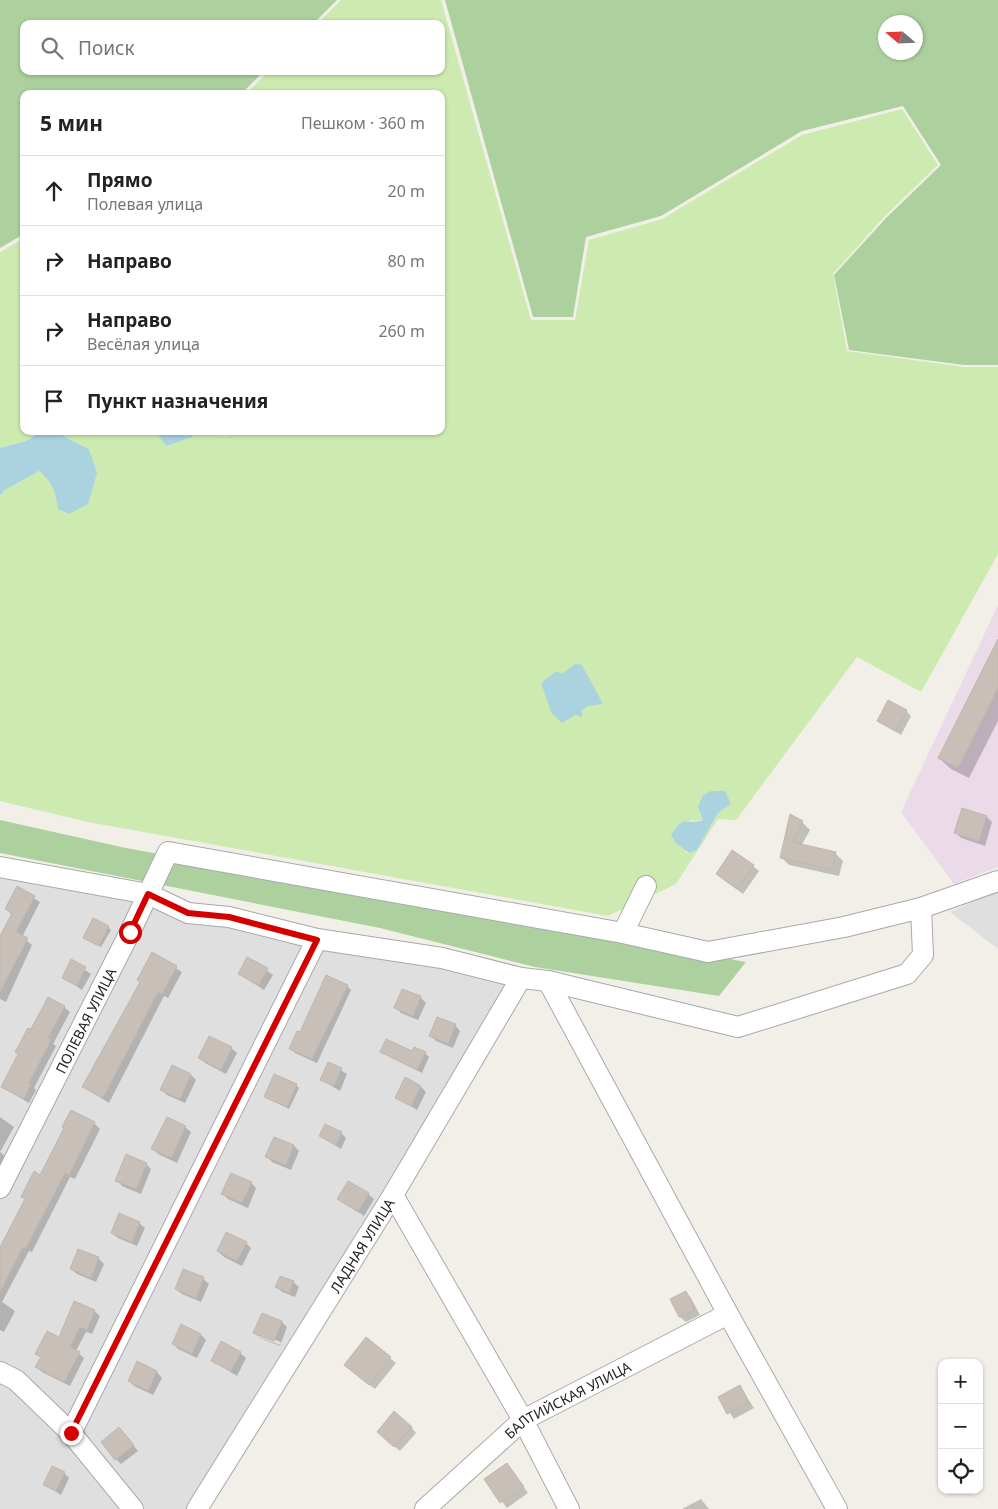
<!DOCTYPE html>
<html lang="ru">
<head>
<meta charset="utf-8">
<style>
	:root { --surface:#fff; --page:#f6f6f6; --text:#222; --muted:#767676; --line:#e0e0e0 }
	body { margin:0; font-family:"Noto Sans",sans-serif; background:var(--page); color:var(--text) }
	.controls { position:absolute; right:15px; bottom:15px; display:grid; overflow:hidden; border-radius:10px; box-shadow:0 1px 4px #0004 }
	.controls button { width:45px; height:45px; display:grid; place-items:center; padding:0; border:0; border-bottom:1px solid var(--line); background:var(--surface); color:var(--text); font:25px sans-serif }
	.compass { position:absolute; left:878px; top:15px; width:45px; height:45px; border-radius:50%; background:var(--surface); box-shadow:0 1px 4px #0004; rotate:289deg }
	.stop { position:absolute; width:15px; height:15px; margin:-11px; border:4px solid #d40000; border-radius:50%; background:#fff }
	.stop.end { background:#d40000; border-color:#fff; box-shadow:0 1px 5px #0008 }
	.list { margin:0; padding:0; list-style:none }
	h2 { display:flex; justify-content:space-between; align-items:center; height:65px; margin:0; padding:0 20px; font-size:21px }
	h2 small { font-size:16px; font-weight:400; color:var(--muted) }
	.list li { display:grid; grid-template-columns:32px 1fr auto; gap:15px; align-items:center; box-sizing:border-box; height:70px; padding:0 20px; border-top:1px solid var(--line) }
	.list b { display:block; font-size:19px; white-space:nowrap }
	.list p { margin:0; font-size:16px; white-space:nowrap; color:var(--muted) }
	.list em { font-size:16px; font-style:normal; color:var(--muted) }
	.icon { flex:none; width:28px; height:28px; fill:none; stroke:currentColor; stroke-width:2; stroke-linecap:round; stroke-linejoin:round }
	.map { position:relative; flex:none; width:998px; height:1509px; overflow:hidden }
	.search { position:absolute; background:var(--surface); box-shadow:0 1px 4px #0004; left:20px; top:20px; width:425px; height:55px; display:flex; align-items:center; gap:12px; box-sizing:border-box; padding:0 18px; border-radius:10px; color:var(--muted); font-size:19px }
	.panel { position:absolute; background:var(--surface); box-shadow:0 1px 4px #0004; left:20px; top:90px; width:425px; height:345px; border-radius:10px }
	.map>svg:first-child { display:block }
</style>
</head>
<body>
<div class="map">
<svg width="998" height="1509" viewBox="0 0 998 1509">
	<rect width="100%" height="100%" fill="#f2efe9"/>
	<g fill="#e0dfdf">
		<polygon points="0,867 509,982 190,1509 0,1509"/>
		<polygon points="998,890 998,949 950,912"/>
	</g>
	<polygon fill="#ebdbe8" points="998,605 998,867 954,884 901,812"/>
	<g fill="#cdebb0" fill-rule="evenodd">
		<path d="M 341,0 L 441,0 L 531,320 L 575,320 L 589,240 L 662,219 L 802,135 L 902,109 L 938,165 L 884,217 L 833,274 L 847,351 L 964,367 L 998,367 L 998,554 L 921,692 L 857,657 L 736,820 L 718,819 L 676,884 L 608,916 L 88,822 L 0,801 L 0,496 L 5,490 L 39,471 L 51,481 L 57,496 L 89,449 L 65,437 L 59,431 L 151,431 L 192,437 L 193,431 C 205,431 215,435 226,436 L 232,431 L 441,431 L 441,94 L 246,94 L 269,71 L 441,71 L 441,24 L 317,24 ZM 731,804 L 718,813 L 697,850 L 689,853 L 685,852 L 690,820 C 705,824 718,811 731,804 Z"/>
		<polygon points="24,238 24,431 43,431 26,441 0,448 0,252"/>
	</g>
	<g fill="#add19e" fill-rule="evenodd">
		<polygon points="0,0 337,0 313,24 24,24 24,71 264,71 241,94 24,94 24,234 0,248"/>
		<path d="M 445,0 L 998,0 L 998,365 L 964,365 L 849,350 L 834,275 L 886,218 L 941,165 L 903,106 L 802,131 L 661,216 L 586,237 L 573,317 L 533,317 ZM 916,22 L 916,52 L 886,52 L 886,22 Z"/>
		<polygon points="0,820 126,848 746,962 719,996 535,967 380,928 0,853"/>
	</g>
	<g fill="#aad3df">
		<path d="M 43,431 L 59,431 L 65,437 L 89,449 L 97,473 L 88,504 L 69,514 L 58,509 C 56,491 52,482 39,471 L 5,490 L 0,496 L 0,448 L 26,441 Z"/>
		<polygon points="151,431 193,431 192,437 166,446 157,433"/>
		<polygon points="575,664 582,665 603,704 588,706 582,710 582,717 575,715 562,723 551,712 541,683 555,672 563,673"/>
		<path d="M 711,791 L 725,791 L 731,804 L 718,813 L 697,850 L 689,853 L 675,842 L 671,835 C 685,813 685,826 703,820 L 698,807 L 703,795 Z"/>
	</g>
	<g fill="#0003" fill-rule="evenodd">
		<polygon points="998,642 998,721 969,778 951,769 939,758"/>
		<polygon points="906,711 911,716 901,735 878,721"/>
		<polygon points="791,816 802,822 810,830 801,846 835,853 843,861 839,876 789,865 781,857"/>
		<polygon points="987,817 992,822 985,846 961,838 956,833"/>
		<polygon points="753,866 759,871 743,894 717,874"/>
		<polygon points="17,888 40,902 22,937 32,945 6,1002 0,999 0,939 12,915 6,909"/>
		<polygon points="108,927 111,930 101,947 87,940"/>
		<polygon points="152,954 182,972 168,998 164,996 109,1103 84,1087 141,982"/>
		<polygon points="248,958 273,975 264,990 239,974"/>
		<polygon points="72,961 91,974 82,990 63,977"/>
		<polygon points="347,986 351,990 317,1063 295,1053 291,1048 301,1034"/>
		<polygon points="420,997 426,1003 418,1020 401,1013 395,1007"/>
		<polygon points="64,1007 70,1012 53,1044 56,1046 34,1088 36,1090 29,1103 2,1087 32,1031"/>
		<polygon points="455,1025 460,1031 453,1048 436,1041 430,1035"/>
		<polygon points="231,1048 237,1053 226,1074 205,1063 200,1058"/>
		<polygon points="382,1052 425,1053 429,1057 422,1073"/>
		<polygon points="329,1063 347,1074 340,1091 322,1080"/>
		<polygon points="172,1066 191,1075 196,1080 185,1103 167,1095 161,1089"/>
		<polygon points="296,1085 299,1088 289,1109 265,1097"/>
		<polygon points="421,1087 426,1092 417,1110 396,1097"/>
		<polygon points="71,1111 94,1123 100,1129 75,1179 70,1177 32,1252 29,1251 2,1302 15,1311 4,1332 0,1330 0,1252 26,1200 22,1196 41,1176 65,1129"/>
		<polygon points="0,1117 14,1127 0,1152 5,1156 0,1166"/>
		<polygon points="185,1127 191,1132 177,1163 158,1154 153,1149"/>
		<polygon points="341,1133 346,1138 341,1149 320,1136"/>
		<polygon points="294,1146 299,1151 291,1170 272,1162 267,1156"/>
		<polygon points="146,1164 151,1169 141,1194 122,1186 117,1180"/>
		<polygon points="251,1183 256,1188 248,1208 228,1199 223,1194"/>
		<polygon points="368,1194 374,1199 364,1216 339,1199"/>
		<polygon points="139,1223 145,1228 137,1246 118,1238 112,1233"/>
		<polygon points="246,1243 251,1248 242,1266 224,1257 218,1251"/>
		<polygon points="98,1258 104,1264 96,1282 77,1274 71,1269"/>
		<polygon points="203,1279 209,1284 201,1302 182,1294 176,1289"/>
		<polygon points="293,1282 299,1287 295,1297 282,1292 277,1287"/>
		<polygon points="686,1292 691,1298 700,1315 686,1322 680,1317 672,1299"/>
		<polygon points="94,1311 100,1316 92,1334 86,1332 76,1351 84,1358 70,1386 42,1372 37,1367 41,1358 36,1353 60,1339"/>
		<path d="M 262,1314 L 282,1322 L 287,1327 L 280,1346 L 260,1338 L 255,1333 ZM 259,1334 L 281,1342 L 280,1345 L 259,1337 Z"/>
		<polygon points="182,1326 201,1335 206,1340 197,1358 178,1349 173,1343"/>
		<polygon points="366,1339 396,1363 375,1389 351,1370"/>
		<polygon points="240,1353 246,1358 237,1376 213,1361"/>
		<polygon points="138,1363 157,1372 162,1378 153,1395 134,1386 129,1381"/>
		<polygon points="740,1387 754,1408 734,1419 720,1398"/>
		<polygon points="411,1427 416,1433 400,1451 384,1437"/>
		<polygon points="124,1434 138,1451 121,1464 116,1459"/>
		<polygon points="507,1464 528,1493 507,1508 485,1479"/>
		<polygon points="64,1473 69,1478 61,1495 44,1484"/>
		<polygon points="701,1499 709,1509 682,1509"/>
	</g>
	<g fill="#c7bfb8" stroke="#c4b6ab">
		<polygon points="998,639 998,688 958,768 938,758"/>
		<polygon points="888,700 907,710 895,731 877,721"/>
		<polygon points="962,808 987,816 979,841 954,833"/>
		<polygon points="790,814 803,821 792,842 836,852 832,869 780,858"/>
		<polygon points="732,850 754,865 737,889 716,874"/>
		<polygon points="17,886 35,896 16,932 28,938 0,992 0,936 12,913 5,909"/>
		<polygon points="93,918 109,926 99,946 83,938"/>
		<polygon points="152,952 177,966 162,994 158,992 103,1098 82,1087 140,982 137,980"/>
		<polygon points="247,957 268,968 259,985 238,974"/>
		<polygon points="71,959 86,967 77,986 62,978"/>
		<polygon points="326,975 348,985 312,1059 289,1049 297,1031 300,1032"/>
		<polygon points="402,989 421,996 413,1016 394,1008"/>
		<polygon points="48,997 65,1006 48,1038 51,1040 29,1083 31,1084 24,1099 1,1087 18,1054 15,1052 28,1028 31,1029"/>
		<polygon points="437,1017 456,1024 448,1044 429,1036"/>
		<polygon points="209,1036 232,1047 221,1070 198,1058"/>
		<polygon points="386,1039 412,1051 414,1047 426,1052 417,1070 380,1052"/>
		<polygon points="328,1062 342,1068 334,1086 320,1080"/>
		<polygon points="172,1065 191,1074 180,1099 160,1090"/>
		<polygon points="274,1074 297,1084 287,1107 264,1097"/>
		<polygon points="405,1077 421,1086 411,1106 395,1098"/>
		<polygon points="71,1110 95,1122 69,1175 65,1173 26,1248 23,1247 0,1292 0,1247 25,1199 21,1197 34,1171 40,1175 64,1128 62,1127"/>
		<polygon points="167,1117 186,1126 171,1158 151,1149"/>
		<polygon points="325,1124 342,1132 336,1145 319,1136"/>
		<polygon points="274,1137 294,1145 286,1165 265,1157"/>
		<polygon points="126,1154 147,1163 136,1189 115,1181"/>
		<polygon points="231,1173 252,1182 242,1203 221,1194"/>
		<polygon points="348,1181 369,1193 358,1212 337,1199"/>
		<polygon points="119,1213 140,1222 132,1242 111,1233"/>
		<polygon points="226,1232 247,1242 237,1261 217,1251"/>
		<polygon points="78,1249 99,1257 91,1278 70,1269"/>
		<polygon points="183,1269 204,1277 196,1298 175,1289"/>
		<polygon points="280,1276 294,1281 289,1293 275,1287"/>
		<polygon points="686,1291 695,1310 679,1317 670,1299"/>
		<polygon points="74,1301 95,1310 87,1330 80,1327 70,1347 80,1352 64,1382 35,1367 41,1357 35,1354 47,1331 59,1337"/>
		<polygon points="262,1313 282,1321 274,1341 253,1333"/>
		<polygon points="181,1324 201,1334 192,1354 172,1344"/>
		<polygon points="366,1337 391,1357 369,1385 344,1365"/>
		<polygon points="221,1341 241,1352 231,1371 211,1361"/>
		<polygon points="137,1361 157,1371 148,1391 128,1381"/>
		<polygon points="740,1385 749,1402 727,1414 718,1397"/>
		<polygon points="394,1411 412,1427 394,1447 377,1432"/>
		<polygon points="119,1427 134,1445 115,1460 101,1442"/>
		<polygon points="507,1463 524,1487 500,1503 484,1479"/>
		<polygon points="52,1466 65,1472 56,1491 43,1485"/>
	</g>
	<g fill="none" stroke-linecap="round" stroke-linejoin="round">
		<g stroke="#a9a9a9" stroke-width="22">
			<g id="minor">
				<polyline points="0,867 148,894 188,913 229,917 317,939 442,958 521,978 548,981 738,1027 907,974 923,955 921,908 998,881"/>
				<polyline points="623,933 646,886"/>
				<polyline points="548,981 728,1314 837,1509"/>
				<path id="s1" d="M 0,1188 L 130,932 L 168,852 L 623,933 L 708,952 L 844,927 L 921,908"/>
				<polyline points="393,1195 523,1420 569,1509"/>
				<polyline points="0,1372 16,1380 71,1433 317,939"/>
				<polyline points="71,1433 133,1509"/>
				<path id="s2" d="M 197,1509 L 393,1195 L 521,978"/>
				<path id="s3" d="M 425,1509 L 523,1420 L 728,1314"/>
			</g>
		</g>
		<use href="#minor" stroke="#fff" stroke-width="20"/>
	</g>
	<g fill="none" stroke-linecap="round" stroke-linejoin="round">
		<polyline stroke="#d40000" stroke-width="6" points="71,1433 317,940 229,917 188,913 148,894 130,932"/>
	</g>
	<g text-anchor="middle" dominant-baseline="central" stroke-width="4" stroke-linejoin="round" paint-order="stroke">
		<g font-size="14" fill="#222" stroke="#fff">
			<text stroke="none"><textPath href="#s1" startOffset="188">ПОЛЕВАЯ УЛИЦА</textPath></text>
			<text stroke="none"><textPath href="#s2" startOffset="311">ЛАДНАЯ УЛИЦА</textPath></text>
			<text stroke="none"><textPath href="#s3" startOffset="181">БАЛТИЙСКАЯ УЛИЦА</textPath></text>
		</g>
	</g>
</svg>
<div class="controls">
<button>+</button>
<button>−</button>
<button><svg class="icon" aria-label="locate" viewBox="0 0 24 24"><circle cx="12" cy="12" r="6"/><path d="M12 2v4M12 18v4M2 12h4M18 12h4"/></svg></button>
</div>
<svg class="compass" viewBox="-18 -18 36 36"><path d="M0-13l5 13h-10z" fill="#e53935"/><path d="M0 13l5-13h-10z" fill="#767676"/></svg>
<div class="stop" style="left:130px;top:932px"></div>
<div class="stop end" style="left:71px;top:1433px"></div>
<div class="search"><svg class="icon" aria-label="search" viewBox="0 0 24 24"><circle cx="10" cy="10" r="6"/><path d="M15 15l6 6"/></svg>Поиск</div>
<section class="panel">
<h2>5 мин<small>Пешком · 360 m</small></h2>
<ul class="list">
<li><svg class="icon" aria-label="ahead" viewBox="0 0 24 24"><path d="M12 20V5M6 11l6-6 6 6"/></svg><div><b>Прямо</b><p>Полевая улица</p></div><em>20 m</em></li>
<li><svg class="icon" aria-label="right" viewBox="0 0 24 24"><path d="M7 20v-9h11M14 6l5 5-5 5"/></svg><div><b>Направо</b></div><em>80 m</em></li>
<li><svg class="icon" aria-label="right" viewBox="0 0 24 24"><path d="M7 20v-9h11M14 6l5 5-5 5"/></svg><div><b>Направо</b><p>Весёлая улица</p></div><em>260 m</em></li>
<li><svg class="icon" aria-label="arrive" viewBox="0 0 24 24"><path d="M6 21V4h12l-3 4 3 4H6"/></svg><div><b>Пункт назначения</b></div></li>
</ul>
</section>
</div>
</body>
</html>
